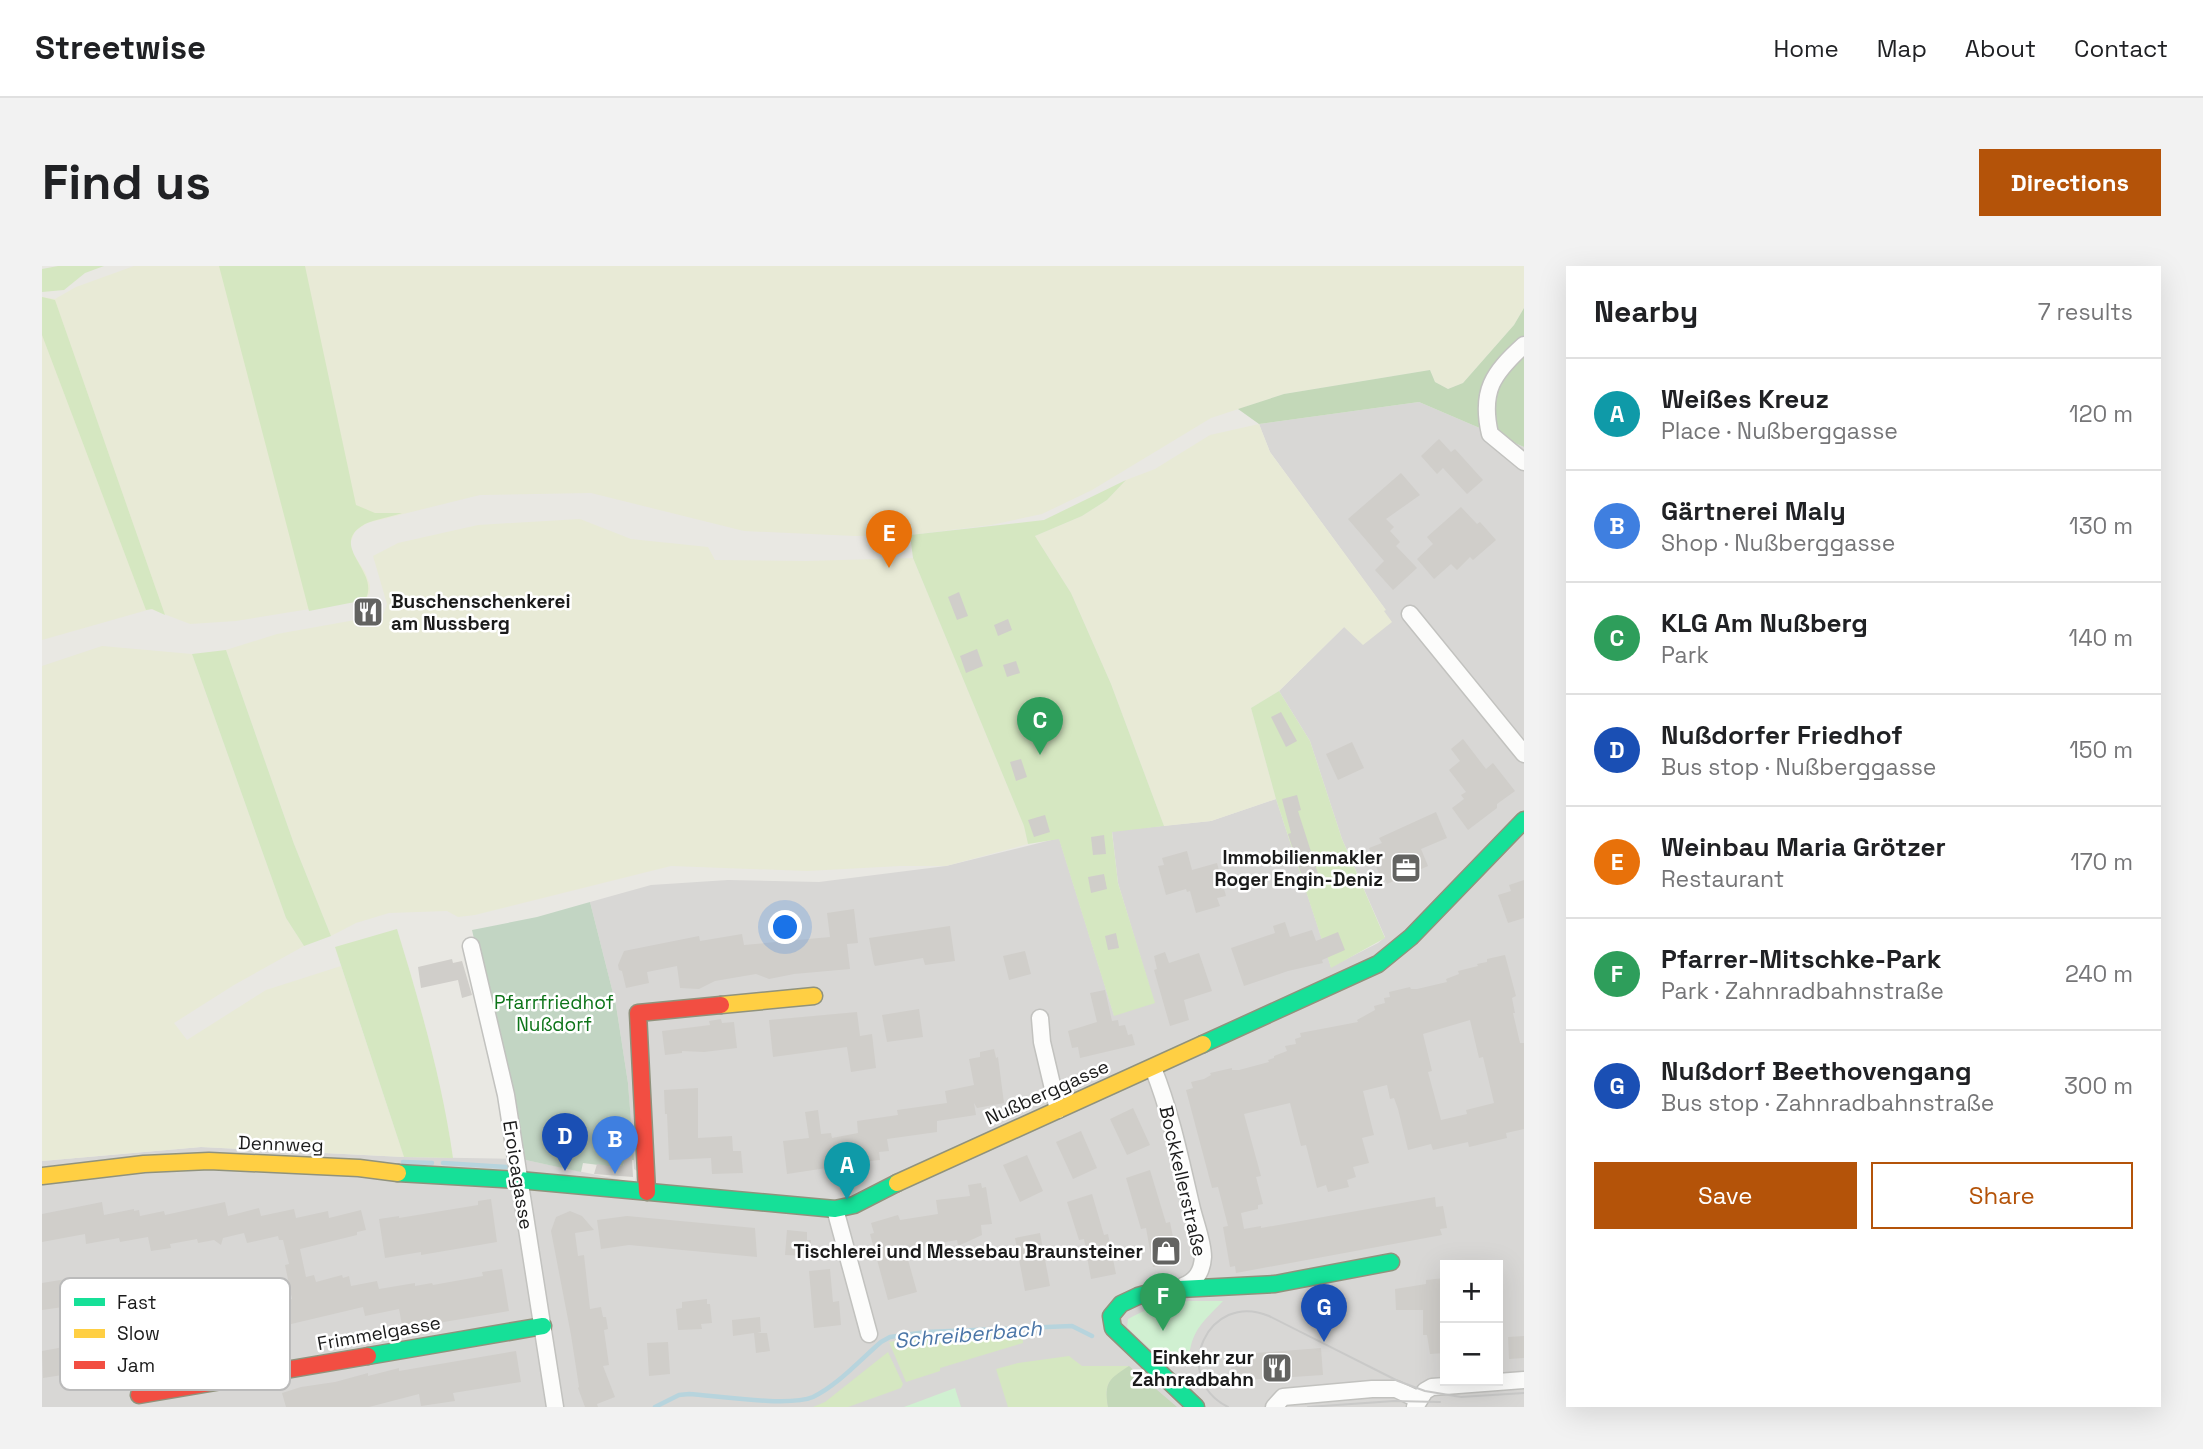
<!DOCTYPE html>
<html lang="en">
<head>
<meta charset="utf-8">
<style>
	:root { --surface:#fff; --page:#f2f2f2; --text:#202124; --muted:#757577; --line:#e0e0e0; --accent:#b45309 }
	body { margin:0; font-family:"Space Grotesk",sans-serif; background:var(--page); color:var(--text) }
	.controls { position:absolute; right:21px; bottom:21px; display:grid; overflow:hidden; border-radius:0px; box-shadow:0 7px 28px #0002 }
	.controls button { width:63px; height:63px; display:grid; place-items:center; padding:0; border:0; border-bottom:2px solid var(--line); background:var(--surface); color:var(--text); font:35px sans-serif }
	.you { position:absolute; left:744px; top:662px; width:24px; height:24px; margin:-18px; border:5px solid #fff; border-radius:50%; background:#1a73e8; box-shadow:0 0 0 10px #1a73e833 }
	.badge { display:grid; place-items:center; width:46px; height:46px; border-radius:50%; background:var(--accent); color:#fff; font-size:23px; font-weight:700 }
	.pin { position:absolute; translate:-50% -58px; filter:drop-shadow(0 2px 4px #0008) }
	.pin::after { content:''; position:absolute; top:37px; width:24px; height:21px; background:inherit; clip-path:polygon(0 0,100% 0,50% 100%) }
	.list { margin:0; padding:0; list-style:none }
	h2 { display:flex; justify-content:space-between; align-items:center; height:91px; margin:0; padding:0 28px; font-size:30px }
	h2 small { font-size:23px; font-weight:400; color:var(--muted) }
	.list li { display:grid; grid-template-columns:46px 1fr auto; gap:21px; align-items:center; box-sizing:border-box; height:112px; padding:0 28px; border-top:2px solid var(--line) }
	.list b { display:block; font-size:26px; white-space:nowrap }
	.list p { margin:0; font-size:23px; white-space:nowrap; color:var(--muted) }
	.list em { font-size:23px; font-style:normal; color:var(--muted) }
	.actions { display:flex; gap:14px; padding:21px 28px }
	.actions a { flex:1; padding:16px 0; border:2px solid var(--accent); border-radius:0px; text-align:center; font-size:24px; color:var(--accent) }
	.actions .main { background:var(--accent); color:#fff }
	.map { position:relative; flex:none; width:1482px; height:1141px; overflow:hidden; border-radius:0px }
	header { display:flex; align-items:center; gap:42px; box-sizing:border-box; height:98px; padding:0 35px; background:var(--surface); border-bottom:2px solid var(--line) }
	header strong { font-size:33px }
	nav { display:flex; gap:38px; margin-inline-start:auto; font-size:24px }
	.intro { display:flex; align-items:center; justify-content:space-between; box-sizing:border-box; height:168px; padding:0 42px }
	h1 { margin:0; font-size:49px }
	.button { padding:18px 32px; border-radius:0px; background:var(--accent); color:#fff; font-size:24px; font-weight:700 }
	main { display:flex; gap:42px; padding:0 42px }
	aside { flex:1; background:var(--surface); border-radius:0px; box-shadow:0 7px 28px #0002 }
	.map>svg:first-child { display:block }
</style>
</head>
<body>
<header>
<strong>Streetwise</strong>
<nav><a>Home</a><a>Map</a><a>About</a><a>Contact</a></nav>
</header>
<div class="intro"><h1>Find us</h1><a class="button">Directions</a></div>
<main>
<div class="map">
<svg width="1482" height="1141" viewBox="0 0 1482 1141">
	<rect width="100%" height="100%" fill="#e9e8e3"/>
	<path fill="#d8d7d5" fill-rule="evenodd" d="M 1377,136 L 1482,181 L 1482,1141 L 0,1141 L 0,895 L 159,881 L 362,891 L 479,893 L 593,917 L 595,905 L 592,903 L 586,817 L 574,739 L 548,636 L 609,619 L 686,614 L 777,616 L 904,600 L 1017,572 L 1072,749 L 1112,736 L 1076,617 L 1070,565 L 1169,555 L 1234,533 L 1289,701 L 1336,677 L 1343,671 L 1300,573 L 1268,475 L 1237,425 L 1302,361 L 1343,343 L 1228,186 L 1217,158 ZM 1403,999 L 1456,999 L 1456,1115 L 1403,1115 Z"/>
	<g fill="#e8ead6">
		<polygon points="92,0 1482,0 1482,42 1472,59 1421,117 1406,123 1393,116 1388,104 1242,128 1169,152 1050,224 1000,248 949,259 868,269 813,270 702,265 549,227 438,229 325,257 313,265 308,278 309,284 323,306 328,319 328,327 323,334 194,355 148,358 109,343 0,374 0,31 13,33 34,21"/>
		<polygon points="1217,158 1228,186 1344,344 1342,345 1350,356 1321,379 1302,361 1237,425 1209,442 1234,533 1169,555 1122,560 1069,418 1029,327 993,270 1040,250 1065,234 1084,214 1113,203 1168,169"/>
		<polygon points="538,253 589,273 666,281 673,294 764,295 871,292 982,560 986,578 904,600 858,600 765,605 629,600 433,649 416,651 405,645 347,647 314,657 289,670 252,578 184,384 235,368 341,349 345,338 331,290 356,277 436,259"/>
		<polygon points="60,380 150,388 244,652 262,680 192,719 132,757 145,774 224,724 299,700 362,891 159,881 0,895 0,400"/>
	</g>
	<g fill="#d5e7c1">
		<polygon points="16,0 62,0 43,7 22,24 0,26 0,3"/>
		<path d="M 177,0 L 263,0 L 314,239 L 333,247 L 360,247 C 348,251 334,253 323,258 C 284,280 340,306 323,334 L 267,345 Z"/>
		<polygon points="0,31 13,34 123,349 110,343 104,344 0,69"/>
		<polygon points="1084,214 1065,234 1040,250 993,270 1029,327 1069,418 1122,560 1070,566 1076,617 1113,737 1072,750 1017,573 986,578 982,560 871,292 868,269 1002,254"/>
		<polygon points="184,384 252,578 289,670 262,680 244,652 150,388"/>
		<polygon points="1237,425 1268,475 1300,573 1343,672 1289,702 1234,533 1209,442"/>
		<path d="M 355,663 C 378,738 400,814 411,892 L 362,891 L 293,681 Z"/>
		<polygon points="980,1064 981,1077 898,1102 898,1105 864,1116 847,1076 900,1067"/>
		<polygon points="846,1086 861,1118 859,1122 806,1141 771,1141 783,1136"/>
		<path d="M 1027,1090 L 1040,1100 L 1087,1100 C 1067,1114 1062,1116 1066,1141 L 966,1141 L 954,1103 L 976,1097 Z"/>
	</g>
	<g fill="#c3d8b8">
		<polygon points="1482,42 1482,181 1377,136 1217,158 1196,143 1242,128 1388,104 1393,116 1406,123 1421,117 1472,59"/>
		<path d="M 1087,1100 L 1135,1141 L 1066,1141 C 1062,1116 1067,1113 1087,1100 Z"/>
	</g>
	<polygon fill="#c2d5c3" points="548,636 574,739 586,817 592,894 583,894 581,900 574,899 572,901 541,897 539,906 479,893 457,780 430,664 495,651"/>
	<g fill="#d0f0d1">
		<path d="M 1147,1035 L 1181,1035 C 1162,1055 1149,1064 1147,1093 L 1121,1095 L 1085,1061 L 1086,1053 C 1105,1042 1125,1037 1147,1035 Z"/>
		<polygon points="913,1122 919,1141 862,1141"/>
	</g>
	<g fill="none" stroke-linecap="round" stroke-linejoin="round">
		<g stroke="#b7d4dd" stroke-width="4.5">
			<polyline points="361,896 390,897"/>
			<polyline points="401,897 464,901"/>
			<path d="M 613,1141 L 637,1129 L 647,1128 C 676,1130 747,1141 771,1131 C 796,1119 818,1094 839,1076 L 848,1071 L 884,1066 L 1030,1060 L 1050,1070"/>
		</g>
	</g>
	<g fill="#d0ceca" fill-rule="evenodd">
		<polygon points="1397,173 1409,186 1413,183 1441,214 1425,228 1401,202 1395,208 1379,190"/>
		<polygon points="1359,207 1378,229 1344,253 1352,261 1348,265 1358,276 1354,280 1375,302 1351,324 1333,304 1342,295 1306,253"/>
		<polygon points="1419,241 1435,258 1438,256 1454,274 1431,294 1428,291 1415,304 1409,298 1392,313 1375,293 1391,278 1385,271"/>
		<polygon points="917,326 926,350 915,354 906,331"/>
		<polygon points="966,353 970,364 956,370 952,359"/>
		<polygon points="935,383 941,400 924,407 918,390"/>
		<polygon points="974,395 978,407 965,411 961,399"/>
		<polygon points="1239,446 1255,475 1244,481 1229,451"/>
		<polygon points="1012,447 1016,459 1004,463 1000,451"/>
		<polygon points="1421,473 1444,503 1451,497 1473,525 1455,538 1455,542 1426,564 1410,542 1422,533 1419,529 1424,526 1407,504 1418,495 1409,483"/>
		<polygon points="1310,476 1322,502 1296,514 1284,488"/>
		<polygon points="979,493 985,511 974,515 968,496"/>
		<polygon points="1255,529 1259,544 1256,545 1279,617 1264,622 1246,568 1249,567 1240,533"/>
		<polygon points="1394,546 1405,572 1379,583 1386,600 1345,618 1341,609 1338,610 1327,582 1340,577 1337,572"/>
		<polygon points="1003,549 1008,566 992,571 986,554"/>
		<polygon points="1062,569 1064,588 1051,589 1049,571"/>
		<polygon points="1145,585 1150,604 1175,597 1184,630 1175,632 1178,640 1154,647 1148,625 1145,626 1144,623 1124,629 1116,600 1122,599 1120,592"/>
		<polygon points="1062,608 1065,623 1049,627 1046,611"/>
		<polygon points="1482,614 1482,652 1466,657 1456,629 1469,625 1467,619"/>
		<polygon points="812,643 816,677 805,678 808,703 752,708 727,713 714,708 673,715 657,723 638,722 635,700 605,706 607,717 584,722 580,705 577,704 576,699 582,685 657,670 658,675 700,668 702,679 788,671 785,647"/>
		<polygon points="1243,656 1248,671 1270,664 1274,675 1296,666 1303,684 1280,694 1281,697 1246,705 1202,720 1189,682 1233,667 1231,660"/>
		<polygon points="908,660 913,695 883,699 881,692 833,700 832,698 827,672"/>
		<polygon points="1074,667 1077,682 1066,684 1063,670"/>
		<polygon points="983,685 989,708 967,714 961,690"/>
		<polygon points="1123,686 1127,697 1157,687 1170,725 1142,734 1147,754 1128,760 1112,704 1115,703 1112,690"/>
		<path d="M 1463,689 L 1474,730 L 1470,732 L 1473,747 L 1471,747 L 1478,777 L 1482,777 L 1482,863 L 1464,867 L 1465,872 L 1427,881 L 1426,876 L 1391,884 L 1389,878 L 1366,884 L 1356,843 L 1352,832 L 1348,833 L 1345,819 L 1321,825 L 1332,869 L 1320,872 L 1327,897 L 1311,901 L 1314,911 L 1305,914 L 1307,921 L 1286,926 L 1284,919 L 1275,922 L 1264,879 L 1259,880 L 1248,837 L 1202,848 L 1219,910 L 1214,911 L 1221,938 L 1216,939 L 1216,943 L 1199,947 L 1202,963 L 1219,960 L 1219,962 L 1393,931 L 1394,941 L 1401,940 L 1405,962 L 1398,963 L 1400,969 L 1194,1007 L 1193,1000 L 1188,1001 L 1181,961 L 1186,960 L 1176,921 L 1170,922 L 1144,824 L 1151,822 L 1149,816 L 1162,813 L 1169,809 L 1168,807 L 1190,802 L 1190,804 L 1197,804 L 1227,796 L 1226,794 L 1232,792 L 1232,790 L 1245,785 L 1243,780 L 1254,778 L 1253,773 L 1259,771 L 1258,767 L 1316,756 L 1315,754 L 1333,744 L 1332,740 L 1343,737 L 1342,732 L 1348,731 L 1347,726 L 1368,721 L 1369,723 L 1375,723 L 1405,716 L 1404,713 L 1417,708 L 1416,705 L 1436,700 L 1435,698 L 1445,696 L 1445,693 ZM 1428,754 L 1437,792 L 1441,791 L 1452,837 L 1424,844 L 1425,848 L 1399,854 L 1386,806 L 1390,805 L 1381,768 Z"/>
		<polygon points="410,693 411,697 420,695 430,729 420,732 416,714 379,722 376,701"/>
		<polygon points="1063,724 1070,755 1076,754 1077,760 1083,759 1086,769 1090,768 1093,779 1038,792 1036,781 1030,782 1026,765 1055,756 1048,727"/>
		<polygon points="877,743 881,771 845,776 840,749"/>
		<polygon points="815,746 818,770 830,768 834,802 809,806 805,781 731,791 727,754"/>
		<polygon points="679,753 680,757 692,756 695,782 662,786 640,785 640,787 623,789 620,765 668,759 667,755"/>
		<polygon points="952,783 954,792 956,791 962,837 935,842 932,837 934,849 895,855 895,866 845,873 847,885 837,886 838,894 819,896 815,902 811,898 745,908 741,875 767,872 763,846 776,844 779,868 789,867 790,872 816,867 815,855 856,849 855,844 905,837 903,825 932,819 927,793 938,791 938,786"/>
		<polygon points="656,822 656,872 690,870 691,885 699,885 701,907 670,908 669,892 627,894 625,848 623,848 622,824"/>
		<polygon points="1091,842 1108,879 1085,889 1068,853"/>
		<polygon points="1039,865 1055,902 1031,913 1014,876"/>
		<polygon points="587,872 589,873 591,911 552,908 555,898 572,901 573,899 581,900"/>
		<polygon points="985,889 1001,925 978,936 961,899"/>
		<polygon points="1108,904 1124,957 1128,956 1136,997 1111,1001 1104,962 1099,963 1084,912"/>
		<polygon points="939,917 940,922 944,921 950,958 939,959 940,969 916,980 915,974 863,983 875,1026 846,1034 828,968 832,967 829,957 856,949 858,954 896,948 894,934 928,930 926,919"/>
		<polygon points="1050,928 1062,969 1066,968 1074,1008 1049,1013 1042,973 1037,974 1025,936"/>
		<polygon points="449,933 455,976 379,989 379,986 343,992 337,953 357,950 357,952 436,939 436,935"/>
		<polygon points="60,936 62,949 92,943 92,945 97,944 98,950 122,945 123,949 183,936 186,950 217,942 219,950 252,943 254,952 286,945 287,952 319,944 324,964 315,966 315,969 258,983 264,1011 272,1009 274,1016 300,1009 301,1012 307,1010 309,1020 335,1015 337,1023 373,1017 373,1020 390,1017 391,1019 441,1010 440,1006 460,1003 467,1045 396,1057 395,1053 360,1059 357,1043 323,1050 321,1041 245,1059 248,1071 191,1088 183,1055 219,1046 218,1042 250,1033 243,999 247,998 241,974 237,974 236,970 205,977 202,967 181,972 179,979 172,974 156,977 155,973 128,978 129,982 109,985 106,971 78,976 77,972 44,978 43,968 0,976 0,948"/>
		<polygon points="528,945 540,950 552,964 533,967 536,990 542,989 548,1043 559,1041 561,1051 564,1051 566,1063 562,1064 567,1099 561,1100 573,1131 555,1138 556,1141 543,1141 536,1122 537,1121 529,1069 509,965 514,951"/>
		<polygon points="585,950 713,962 715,991 587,979 559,983 555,954"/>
		<polygon points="745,964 765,966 765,974 769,974 768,990 743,989"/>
		<polygon points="998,967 1008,1020 983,1025 973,972"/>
		<polygon points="788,1003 791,1036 797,1035 799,1059 772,1062 767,1005"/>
		<polygon points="37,1011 42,1038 0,1044 0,1017"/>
		<polygon points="1403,1012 1403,1087 1388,1088 1385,1069 1381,1069 1381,1044 1354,1044 1353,1023 1384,1018 1384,1014"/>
		<polygon points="665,1033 665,1038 668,1038 670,1057 659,1058 660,1063 636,1064 634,1043 640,1042 640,1036"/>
		<polygon points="718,1051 719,1066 715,1067 725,1067 728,1085 714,1087 712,1067 691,1070 690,1054"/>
		<polygon points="146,1054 153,1092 99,1101 98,1099 27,1113 27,1108 1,1112 0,1085 22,1081 23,1085 62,1080 60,1068"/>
		<polygon points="1482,1070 1482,1092 1467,1093 1466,1071"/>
		<polygon points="626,1076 628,1108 607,1110 605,1077"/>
		<polygon points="1279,1082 1281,1109 1190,1115 1188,1089"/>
		<polygon points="474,1085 479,1116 411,1127 413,1135 379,1140 377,1128 327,1141 244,1141 240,1127 259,1121 293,1116 326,1107 326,1110 357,1102 357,1105"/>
	</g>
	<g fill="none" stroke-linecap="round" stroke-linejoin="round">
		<g stroke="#c2c2bf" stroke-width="19">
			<g id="street">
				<path d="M 1482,79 C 1451,107 1438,125 1448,168 L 1482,196"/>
				<polyline points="1368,348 1482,488"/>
				<polyline points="429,680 464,829 513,1141"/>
				<polyline points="998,752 1000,776 1016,844"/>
				<path d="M 1111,802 C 1129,847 1139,896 1150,943 C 1154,959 1161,976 1161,991 C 1160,1006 1154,1015 1141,1020"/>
				<polyline points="793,943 827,1068"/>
				<polyline points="1232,1141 1241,1131 1330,1123 1354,1123 1377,1134"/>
				<polyline points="1373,1141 1383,1125 1390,1121 1482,1114"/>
			</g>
		</g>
		<g stroke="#90927c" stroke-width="19">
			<g id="fast">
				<polyline points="1161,778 1336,698 1369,671 1482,554"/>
				<polyline points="356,907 477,914 793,943 812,939 855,917"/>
				<polyline points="326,1090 501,1060"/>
				<polyline points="1154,1141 1071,1062 1069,1050 1079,1038 1096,1030 1118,1024 1233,1018 1349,996"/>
			</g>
		</g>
		<g stroke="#90927c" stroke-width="19">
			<g id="slow">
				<polyline points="679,739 772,730"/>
				<polyline points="0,910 102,898 167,895 317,902 356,907"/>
				<polyline points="855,917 1161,778"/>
			</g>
		</g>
		<g stroke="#90927c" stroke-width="19">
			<g id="jam">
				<polyline points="605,926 596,747 679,739"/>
				<polyline points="97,1129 326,1090"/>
			</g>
		</g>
		<use href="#street" stroke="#fcfcfb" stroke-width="16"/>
		<use href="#fast" stroke="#16e098" stroke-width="16"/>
		<use href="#slow" stroke="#ffcf43" stroke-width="16"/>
		<use href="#jam" stroke="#f24e42" stroke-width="16"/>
		<g stroke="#c9c9c8" stroke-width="2">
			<path d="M 1186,1141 C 1127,1111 1166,1024 1227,1050 L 1356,1115 L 1383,1125 L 1419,1131 L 1482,1127"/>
			<polyline points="1266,1141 1352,1135 1398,1136"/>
		</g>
	</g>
	<defs>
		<g id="restaurant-square" transform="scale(1.575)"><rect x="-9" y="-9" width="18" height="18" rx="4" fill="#636361" stroke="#fff"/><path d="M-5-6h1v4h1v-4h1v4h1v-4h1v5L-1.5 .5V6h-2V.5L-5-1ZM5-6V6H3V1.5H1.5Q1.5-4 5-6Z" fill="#fff"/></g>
		<g id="office-square" transform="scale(1.575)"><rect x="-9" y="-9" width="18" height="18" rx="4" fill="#636361" stroke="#fff"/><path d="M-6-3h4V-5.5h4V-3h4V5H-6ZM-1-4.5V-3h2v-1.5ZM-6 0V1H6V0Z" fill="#fff"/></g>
		<g id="shop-square" transform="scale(1.575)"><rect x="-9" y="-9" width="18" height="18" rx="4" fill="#636361" stroke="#fff"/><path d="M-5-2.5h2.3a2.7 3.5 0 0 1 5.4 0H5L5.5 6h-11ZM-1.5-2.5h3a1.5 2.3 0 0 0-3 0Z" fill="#fff"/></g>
	</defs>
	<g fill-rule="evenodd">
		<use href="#restaurant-square" x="326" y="346"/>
		<use href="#office-square" x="1364" y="602"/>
		<use href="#shop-square" x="1124" y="985"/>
		<use href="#restaurant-square" x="1235" y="1102"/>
	</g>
	<g text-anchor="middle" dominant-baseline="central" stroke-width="5" stroke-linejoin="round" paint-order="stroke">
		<g font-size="19" font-weight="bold" fill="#1b1b1b" stroke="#fff" text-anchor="end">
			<text x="349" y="335" text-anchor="start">Buschenschenkerei<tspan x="349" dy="22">am Nussberg</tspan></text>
			<text x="1341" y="591">Immobilienmakler<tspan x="1341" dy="22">Roger Engin-Deniz</tspan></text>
			<text x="1101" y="985">Tischlerei und Messebau Braunsteiner</text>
			<text x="1212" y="1091">Einkehr zur<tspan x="1212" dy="22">Zahnradbahn</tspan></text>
		</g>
		<g font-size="19" fill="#0d7419" stroke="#fff">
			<text x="512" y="736">Pfarrfriedhof<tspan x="512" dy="22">Nußdorf</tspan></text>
		</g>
		<g font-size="19" fill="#1b1b1b" stroke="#fff">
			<text transform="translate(1005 826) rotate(-24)">Nußberggasse</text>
			<text transform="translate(239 878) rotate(2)">Dennweg</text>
			<text transform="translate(476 909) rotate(81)">Eroicagasse</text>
			<text transform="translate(1141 915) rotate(77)">Bockkellerstraße</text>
			<text transform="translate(337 1067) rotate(-10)">Frimmelgasse</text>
		</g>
		<g font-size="21" font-style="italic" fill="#4b76a7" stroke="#fff">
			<text transform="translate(926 1068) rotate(-5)">Schreiberbach</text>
		</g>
	</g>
	<rect x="18" y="1012" width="230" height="112" rx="10" fill="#fff" stroke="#bbb" stroke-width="2"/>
	<rect x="32" y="1032" width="31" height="8" fill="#16e098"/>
	<rect x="32" y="1063" width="31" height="9" fill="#ffcf43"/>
	<rect x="32" y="1095" width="31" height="8" fill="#f24e42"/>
	<g font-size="19" fill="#1b1b1b">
		<text x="75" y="1043">Fast</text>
		<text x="75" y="1074">Slow</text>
		<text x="75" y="1106">Jam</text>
	</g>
</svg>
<div class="controls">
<button>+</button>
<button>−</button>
</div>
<div class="you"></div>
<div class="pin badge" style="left:805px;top:934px;background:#0f9aa8">A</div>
<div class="pin badge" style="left:573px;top:908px;background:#3f7fe0">B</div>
<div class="pin badge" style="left:998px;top:489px;background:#2e9e5b">C</div>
<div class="pin badge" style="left:523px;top:905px;background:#1a4fb4">D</div>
<div class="pin badge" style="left:847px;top:302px;background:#e8710a">E</div>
<div class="pin badge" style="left:1121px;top:1065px;background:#2e9e5b">F</div>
<div class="pin badge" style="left:1282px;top:1076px;background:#1a4fb4">G</div>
</div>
<aside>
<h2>Nearby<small>7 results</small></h2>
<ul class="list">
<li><span class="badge" style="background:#0f9aa8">A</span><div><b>Weißes Kreuz</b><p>Place · Nußberggasse</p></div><em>120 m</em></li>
<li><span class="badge" style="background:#3f7fe0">B</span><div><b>Gärtnerei Maly</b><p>Shop · Nußberggasse</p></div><em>130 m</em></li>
<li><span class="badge" style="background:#2e9e5b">C</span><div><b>KLG Am Nußberg</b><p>Park</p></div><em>140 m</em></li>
<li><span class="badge" style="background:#1a4fb4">D</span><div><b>Nußdorfer Friedhof</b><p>Bus stop · Nußberggasse</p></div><em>150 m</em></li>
<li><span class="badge" style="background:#e8710a">E</span><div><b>Weinbau Maria Grötzer</b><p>Restaurant</p></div><em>170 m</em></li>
<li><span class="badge" style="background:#2e9e5b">F</span><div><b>Pfarrer-Mitschke-Park</b><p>Park · Zahnradbahnstraße</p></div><em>240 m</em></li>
<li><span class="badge" style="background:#1a4fb4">G</span><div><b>Nußdorf Beethovengang</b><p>Bus stop · Zahnradbahnstraße</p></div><em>300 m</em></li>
</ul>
<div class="actions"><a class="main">Save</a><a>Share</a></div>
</aside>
</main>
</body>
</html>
